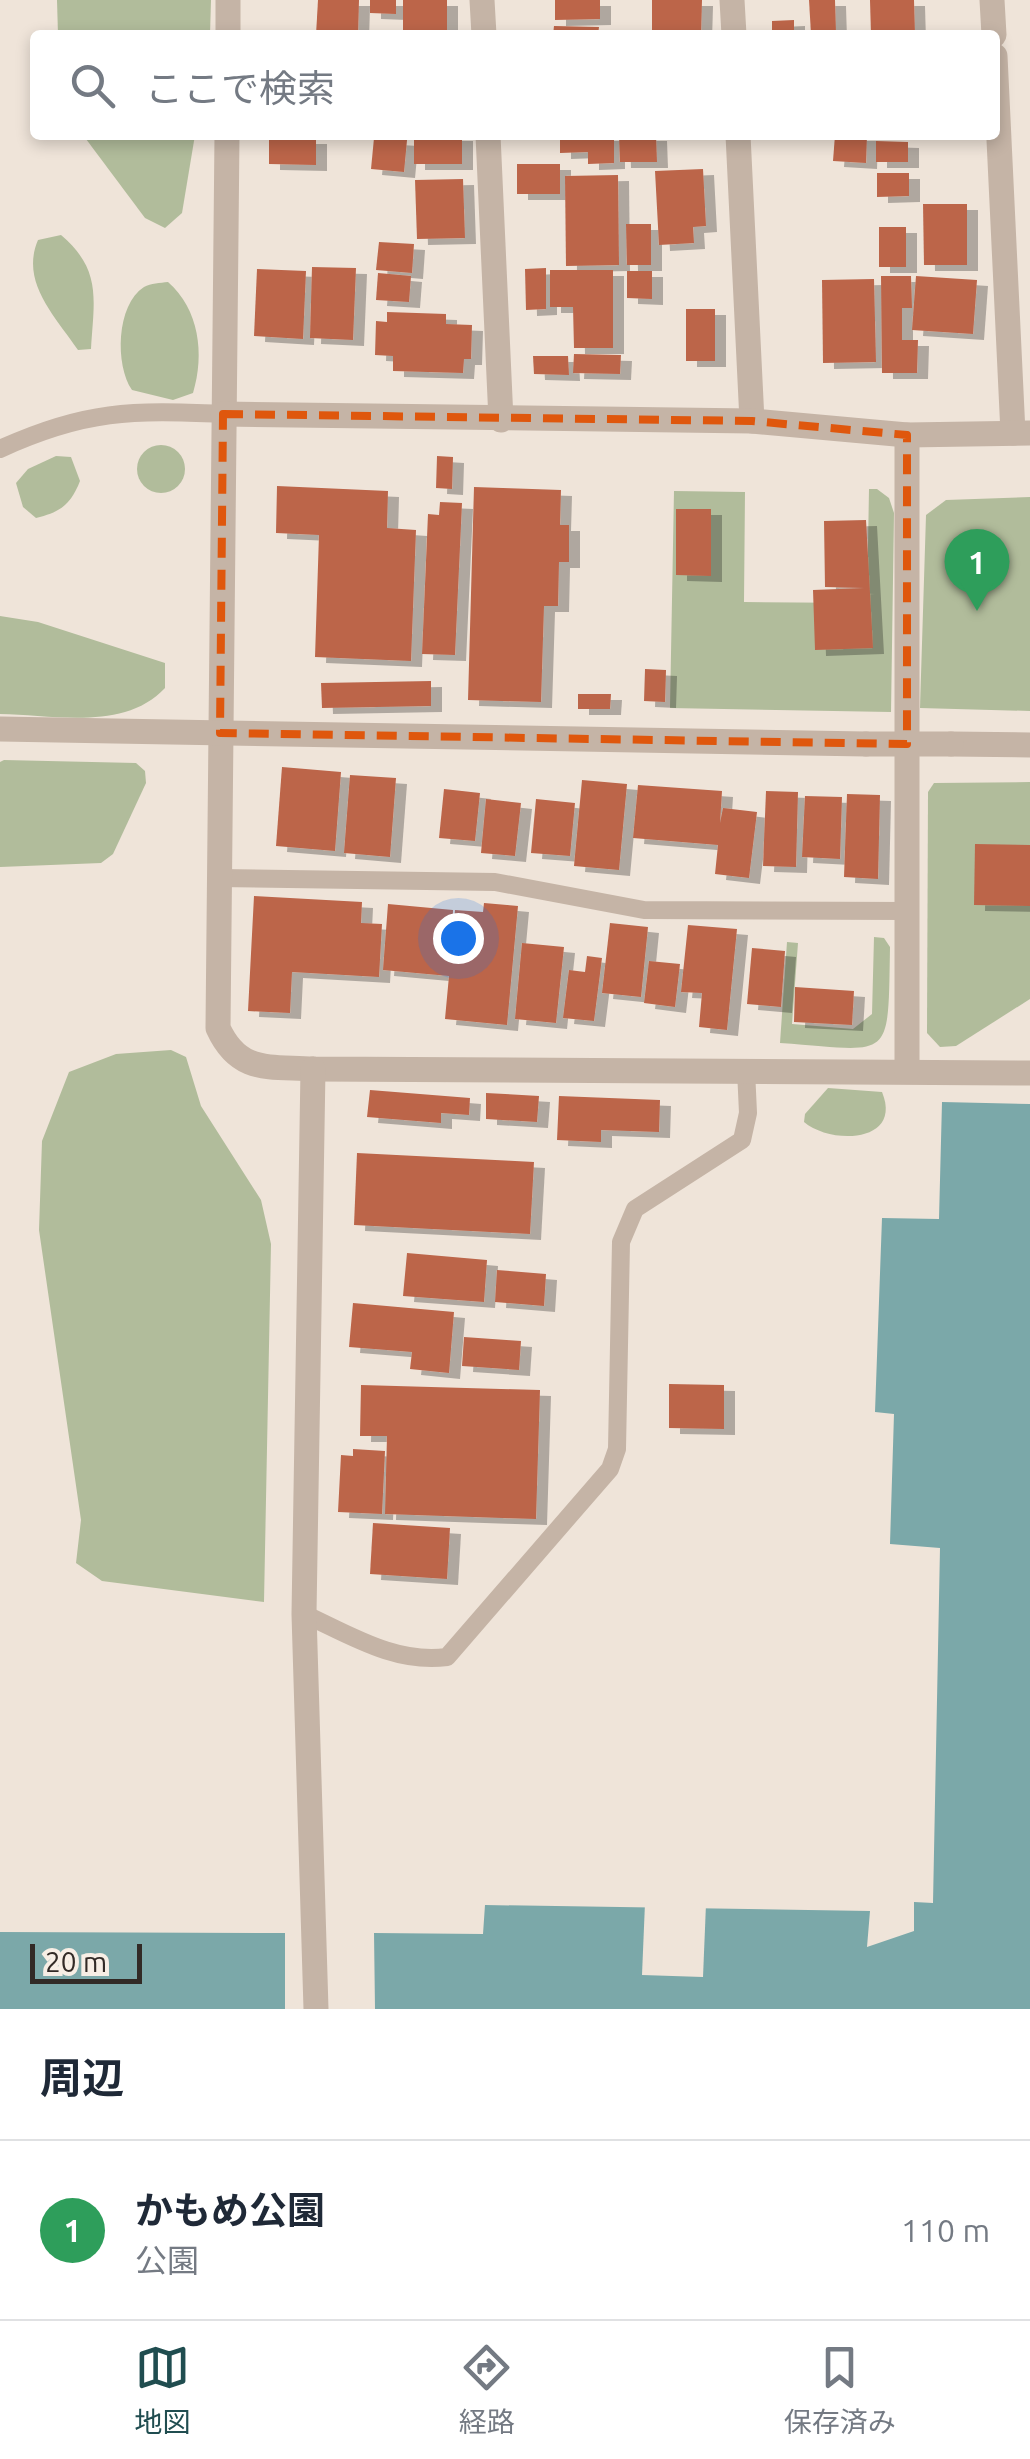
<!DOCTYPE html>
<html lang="ja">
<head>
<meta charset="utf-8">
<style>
	:root { --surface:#fff; --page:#f6f6f7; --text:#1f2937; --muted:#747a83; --line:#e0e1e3; --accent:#204d50 }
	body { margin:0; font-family:Ubuntu,"Noto Sans JP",sans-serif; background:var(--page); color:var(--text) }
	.scale { position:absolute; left:30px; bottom:25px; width:112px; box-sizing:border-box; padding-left:10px; border:5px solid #322a26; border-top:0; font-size:28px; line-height:35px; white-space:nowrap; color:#322a26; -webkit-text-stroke:8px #f7eee5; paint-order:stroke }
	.you { position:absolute; left:458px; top:938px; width:35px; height:35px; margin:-25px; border:8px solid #fff; border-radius:50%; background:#1a73e8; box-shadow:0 0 0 15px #1a73e833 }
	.badge { display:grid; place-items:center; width:65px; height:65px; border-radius:50%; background:var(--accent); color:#fff; font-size:32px; font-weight:700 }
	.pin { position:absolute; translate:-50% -82px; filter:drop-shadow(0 2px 5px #0008) }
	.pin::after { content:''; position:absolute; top:52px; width:35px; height:30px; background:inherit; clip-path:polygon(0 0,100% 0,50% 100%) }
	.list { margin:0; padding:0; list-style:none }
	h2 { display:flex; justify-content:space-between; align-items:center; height:130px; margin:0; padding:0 40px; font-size:42px }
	h2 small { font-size:32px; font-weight:400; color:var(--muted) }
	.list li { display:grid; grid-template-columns:65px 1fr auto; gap:30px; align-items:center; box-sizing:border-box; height:180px; padding:0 40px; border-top:2px solid var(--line) }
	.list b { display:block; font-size:38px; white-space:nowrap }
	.list p { margin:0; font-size:32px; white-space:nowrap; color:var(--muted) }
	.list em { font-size:32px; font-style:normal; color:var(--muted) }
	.icon { flex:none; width:55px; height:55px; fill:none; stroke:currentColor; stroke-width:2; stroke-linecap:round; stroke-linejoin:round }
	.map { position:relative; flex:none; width:1030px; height:2009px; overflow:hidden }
	.search { position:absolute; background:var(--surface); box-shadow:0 5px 15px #0003; left:30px; right:30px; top:30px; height:110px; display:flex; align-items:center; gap:25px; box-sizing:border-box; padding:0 35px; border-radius:10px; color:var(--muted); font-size:38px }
	.sheet { height:310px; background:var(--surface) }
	nav { display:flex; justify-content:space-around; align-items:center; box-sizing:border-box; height:140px; border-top:2px solid var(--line); background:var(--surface); font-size:28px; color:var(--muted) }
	nav a { display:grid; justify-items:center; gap:5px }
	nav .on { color:var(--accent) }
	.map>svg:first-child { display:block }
</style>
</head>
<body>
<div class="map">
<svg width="1030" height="2009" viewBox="0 0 1030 2009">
	<defs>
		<filter id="shadow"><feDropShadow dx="11" dy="6" stdDeviation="0" flood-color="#0004"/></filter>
	</defs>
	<rect width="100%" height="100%" fill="#efe4d9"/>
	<g fill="#b1bc9b">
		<polygon points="57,0 211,0 210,35 58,35"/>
		<polygon points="83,135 195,135 182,213 165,228 145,218"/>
		<path d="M 61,235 C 102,270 94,299 91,349 L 78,350 C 55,316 20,282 38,240 Z"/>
		<path d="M 168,282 C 199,309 205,354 193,393 L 173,400 L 132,390 C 115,365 116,305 144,287 C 151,283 160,283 168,282 Z"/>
		<circle cx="161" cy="469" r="24"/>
		<path d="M 56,456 L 71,457 L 80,481 C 71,504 61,512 36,518 L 23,507 L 16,483 L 28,469 Z"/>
		<polygon points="869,489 877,489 889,498 894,513 891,712 670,708 674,491 745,492 744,602 867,603"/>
		<polygon points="1030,497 1030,711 920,708 926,515 946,500"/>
		<path d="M 0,616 L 38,622 L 165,663 L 165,688 C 125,731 55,715 0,714 Z"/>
		<polygon points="4,760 136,763 145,771 146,783 113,854 101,863 0,867 0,762"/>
		<polygon points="1030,782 1030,999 956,1046 940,1047 927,1033 928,792 934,783"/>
		<path d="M 874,937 L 884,938 L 890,947 C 888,1064 893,1051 780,1043 L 787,942 L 798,943 L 792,1024 L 853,1029 L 872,1014 Z"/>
		<polygon points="171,1050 186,1057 201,1106 261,1200 271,1244 264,1602 102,1581 76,1563 81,1520 39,1230 42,1141 69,1072 116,1054"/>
		<path d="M 828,1088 L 882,1092 C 903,1143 831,1145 804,1122 L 805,1114 Z"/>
	</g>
	<g fill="#7ba8a9">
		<polygon points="942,1102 1030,1104 1030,2009 375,2009 374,1933 483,1934 485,1905 870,1911 867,1947 914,1931 914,1902 933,1903 940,1548 890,1544 894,1414 875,1412 882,1218 939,1219"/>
		<polygon points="0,1932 285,1933 285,2009 0,2009"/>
	</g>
	<polygon fill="#efe4d9" points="645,1903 706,1904 703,1977 642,1975"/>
	<g fill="#bc654a" filter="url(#shadow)">
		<polygon points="318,0 359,0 358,35 316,35"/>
		<polygon points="370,0 396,0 396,14 370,13"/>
		<rect x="403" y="0" width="44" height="35"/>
		<polygon points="555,0 600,0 600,19 555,20"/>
		<polygon points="652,0 702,0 701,35 652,35"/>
		<polygon points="809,0 835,0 836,33 811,34"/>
		<polygon points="870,0 914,0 915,35 871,35"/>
		<polygon points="794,20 794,35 772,35 772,21"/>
		<polygon points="554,26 599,27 598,35 553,35"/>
		<rect x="414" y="135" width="48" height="29"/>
		<polygon points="560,135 614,135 614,163 588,164 588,152 560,153"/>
		<polygon points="619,135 656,135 657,162 620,162"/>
		<polygon points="835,135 867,135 866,163 833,161"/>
		<polygon points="269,138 316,138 316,165 269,164"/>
		<polygon points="374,138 407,140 404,172 371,169"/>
		<polygon points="876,141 908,142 908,162 876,162"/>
		<rect x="517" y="164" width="43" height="30"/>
		<polygon points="703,169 706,226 693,227 694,243 659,245 655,171"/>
		<polygon points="877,173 909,173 909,196 877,197"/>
		<polygon points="618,175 619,265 566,266 565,176"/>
		<polygon points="463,179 465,238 417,239 415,180"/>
		<polygon points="923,204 967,204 967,265 924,265"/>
		<polygon points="626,224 651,224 651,265 627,265"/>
		<rect x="879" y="227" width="27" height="40"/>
		<polygon points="379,242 414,244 412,273 376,270"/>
		<polygon points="312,267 356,268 353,340 310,338"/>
		<polygon points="546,268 546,309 526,310 525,269"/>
		<polygon points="257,269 306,271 303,339 254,336"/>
		<polygon points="550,270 613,270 613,348 574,348 573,307 550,307"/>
		<polygon points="627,271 652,271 652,299 627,298"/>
		<polygon points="378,273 411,276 409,302 376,300"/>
		<polygon points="881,276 911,276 912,308 902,308 902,340 918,340 917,373 882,373"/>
		<polygon points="916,276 977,280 973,334 912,330"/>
		<polygon points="874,279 876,362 823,363 822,280"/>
		<rect x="686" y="309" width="29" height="52"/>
		<polygon points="387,312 446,314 446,324 472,325 471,359 464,359 463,373 393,371 393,356 375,355 376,321 387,322"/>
		<polygon points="574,354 621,355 620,374 573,373"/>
		<polygon points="533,356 568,356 569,375 534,374"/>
		<polygon points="437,456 453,457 452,489 436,488"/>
		<polygon points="277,486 388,491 387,528 416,530 411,661 315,657 319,535 276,533"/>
		<polygon points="474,487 561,490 560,525 569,525 569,562 559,562 558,606 544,606 541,702 468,700"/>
		<polygon points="440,502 462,503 455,655 422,654 428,514 439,515"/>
		<polygon points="676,509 711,509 711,576 676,575"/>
		<polygon points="866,520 873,648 815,650 813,590 864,588 825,587 824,521"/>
		<polygon points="645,669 666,670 665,702 644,701"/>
		<polygon points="431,681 431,706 322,708 321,683"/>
		<polygon points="578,694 611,694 610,709 578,709"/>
		<polygon points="282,767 341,772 335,851 276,846"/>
		<polygon points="350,775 396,778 390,857 344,853"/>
		<polygon points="582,780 627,784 619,870 574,866"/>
		<polygon points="638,785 722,791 720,823 723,808 757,812 749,878 715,874 718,845 633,838"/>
		<polygon points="444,789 480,793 475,841 439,838"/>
		<polygon points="766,791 798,792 796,867 763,866"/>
		<polygon points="847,794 880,795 878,879 844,877"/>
		<polygon points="805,796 842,797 840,859 802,857"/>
		<polygon points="486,799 521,803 515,856 481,853"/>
		<polygon points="536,799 575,803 570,856 531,853"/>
		<polygon points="975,844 1030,845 1030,906 974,905"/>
		<polygon points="254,896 362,902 361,923 382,924 379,977 292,972 290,1013 248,1011"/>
		<polygon points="484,903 518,906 507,1025 445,1019 449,976 383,970 388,904 453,910 452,945 455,910 483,912"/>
		<polygon points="610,923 648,927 641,997 602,993"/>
		<polygon points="688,925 737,929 727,1030 699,1027 702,993 681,992"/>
		<polygon points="522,943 564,947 556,1023 515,1019"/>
		<polygon points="752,948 785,951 781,1007 747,1004"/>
		<polygon points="587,956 602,958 594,1021 563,1018 569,970 585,972"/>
		<polygon points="649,961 680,964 675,1007 644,1003"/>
		<polygon points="795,987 854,991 852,1025 794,1022"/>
		<polygon points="370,1090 470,1098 469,1115 441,1113 441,1123 367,1117"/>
		<polygon points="486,1093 539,1096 537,1122 486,1119"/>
		<polygon points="559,1096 660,1100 659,1132 601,1130 601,1142 557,1140"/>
		<polygon points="357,1153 534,1162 530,1234 354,1225"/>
		<polygon points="407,1253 487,1260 484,1302 403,1296"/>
		<polygon points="497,1270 546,1274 544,1306 495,1302"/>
		<polygon points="353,1303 454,1312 449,1373 410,1369 412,1352 349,1347"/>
		<polygon points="464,1337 521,1341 519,1370 462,1366"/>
		<polygon points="669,1384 724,1385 724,1429 669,1428"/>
		<polygon points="361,1385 540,1390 536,1519 385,1514 387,1436 360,1436"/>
		<polygon points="353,1449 385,1451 382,1514 338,1512 341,1455 353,1456"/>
		<polygon points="373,1523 450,1528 447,1579 370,1574"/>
	</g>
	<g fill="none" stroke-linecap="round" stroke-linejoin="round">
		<g stroke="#c5b4a6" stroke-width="18">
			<path d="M 0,449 C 85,410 132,410 223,414"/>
			<polyline points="218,878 495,882 644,910 907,911"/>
			<path d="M 304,1614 C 350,1635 395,1664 447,1657 L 610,1469 L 617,1449 L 621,1242 L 635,1209 L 742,1140 L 748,1113 L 746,1070"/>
		</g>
		<g stroke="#c5b4a6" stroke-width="25">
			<polyline points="482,0 484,35"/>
			<polyline points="732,0 734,35"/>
			<polyline points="992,0 994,35"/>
			<polyline points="228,35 228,0"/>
			<polyline points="995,56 1013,433"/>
			<path d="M 227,135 L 218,1028 C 239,1074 269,1066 313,1069 L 1030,1073"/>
			<polyline points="488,135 501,420"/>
			<polyline points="738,135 752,421"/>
			<polyline points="223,414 752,421 907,435 1030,433"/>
			<polyline points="907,435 907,1071"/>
			<polyline points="0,729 866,744"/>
			<polyline points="951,744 1030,745"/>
			<polyline points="313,1069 304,1614 316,2009"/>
		</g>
		<polyline stroke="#c5b4a6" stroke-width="25" points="866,744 951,744"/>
	</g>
	<path fill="none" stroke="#df570d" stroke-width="8" stroke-dasharray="20 12" stroke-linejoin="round" d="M 223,414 L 752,421 L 907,435 L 907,744 L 220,733 Z"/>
</svg>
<div class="scale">20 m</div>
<div class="you"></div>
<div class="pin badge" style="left:977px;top:611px;background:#2e9e5b">1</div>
<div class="search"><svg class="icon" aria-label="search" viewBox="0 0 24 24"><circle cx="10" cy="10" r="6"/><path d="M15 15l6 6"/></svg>ここで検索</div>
</div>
<section class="sheet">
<h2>周辺<small></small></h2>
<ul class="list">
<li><span class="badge" style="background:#2e9e5b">1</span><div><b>かもめ公園</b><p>公園</p></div><em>110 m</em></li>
</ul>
</section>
<nav>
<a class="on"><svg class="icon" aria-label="map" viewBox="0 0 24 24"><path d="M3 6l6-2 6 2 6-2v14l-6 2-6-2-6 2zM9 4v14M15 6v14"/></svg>地図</a>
<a><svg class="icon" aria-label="directions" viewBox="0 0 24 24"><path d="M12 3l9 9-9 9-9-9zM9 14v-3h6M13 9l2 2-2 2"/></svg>経路</a>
<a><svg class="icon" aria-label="saved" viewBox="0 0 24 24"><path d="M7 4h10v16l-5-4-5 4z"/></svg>保存済み</a>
</nav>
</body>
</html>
